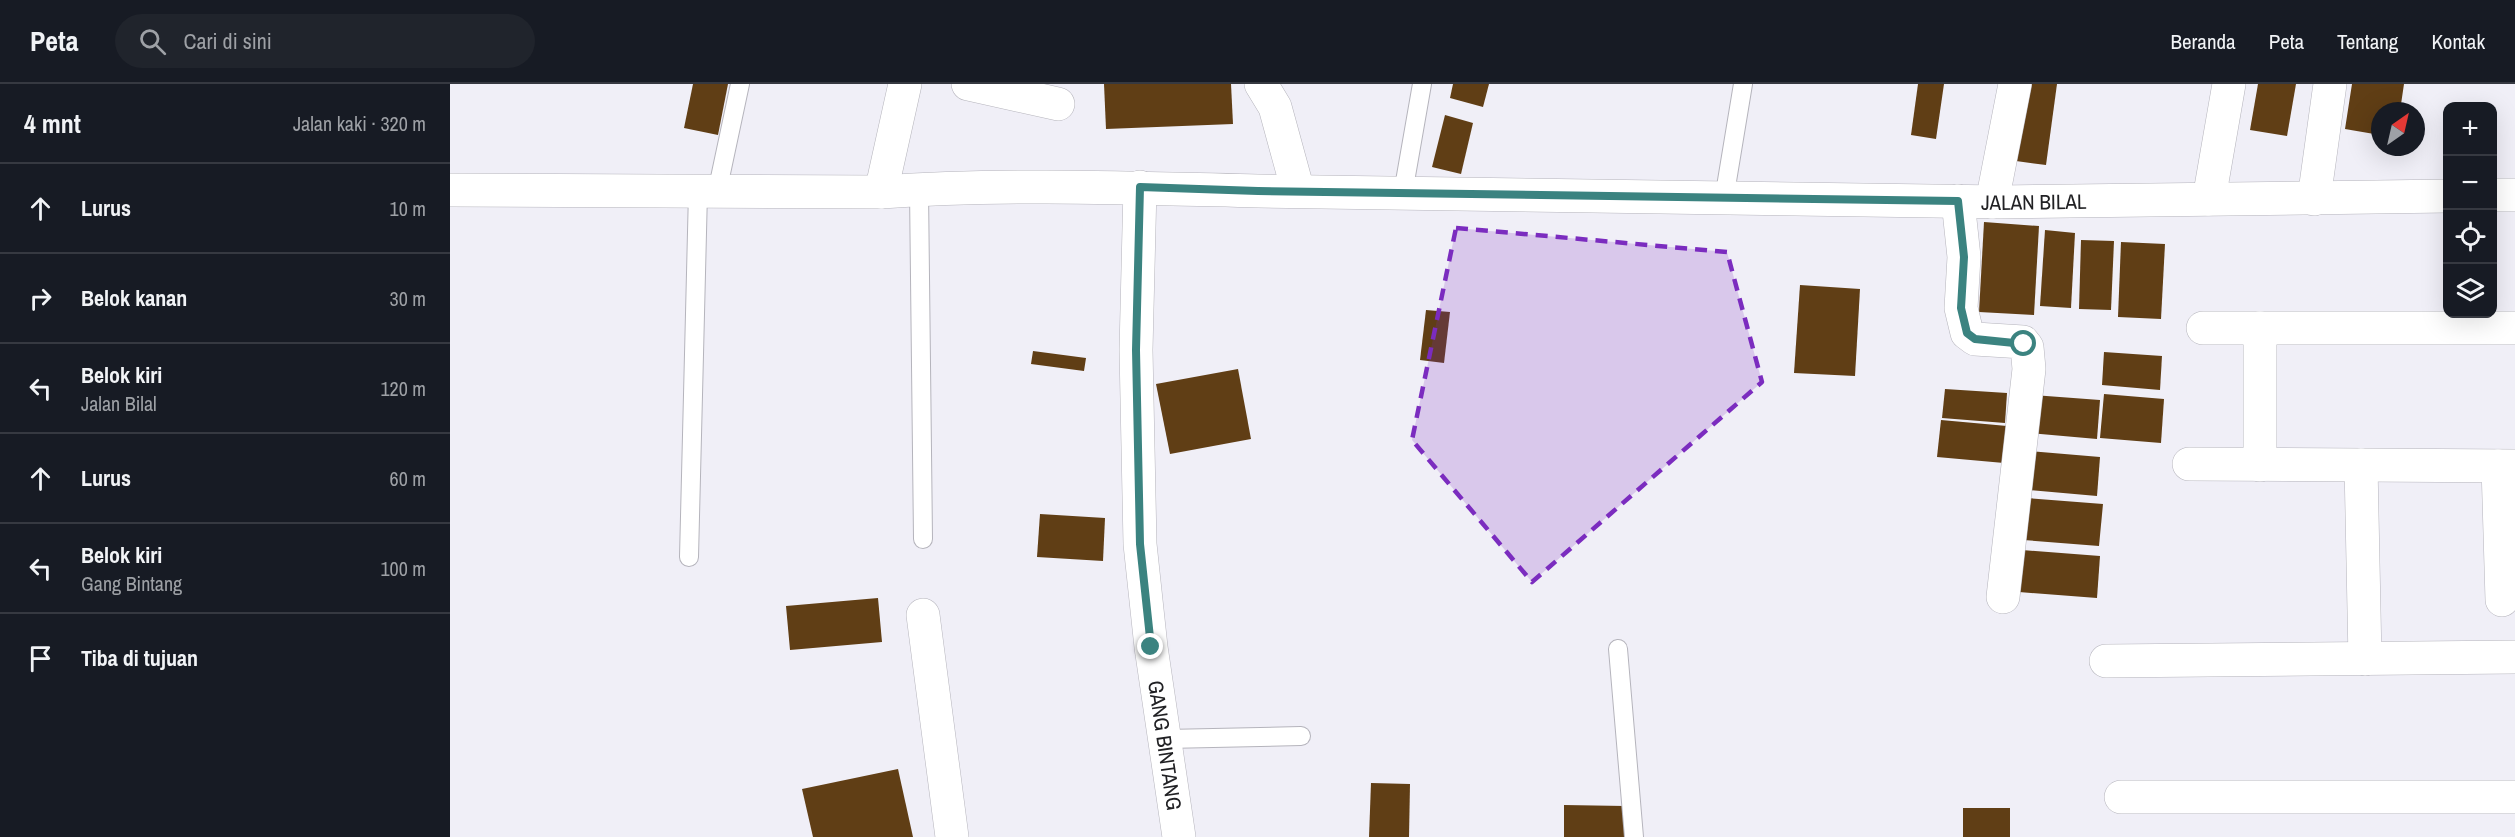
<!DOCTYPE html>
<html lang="id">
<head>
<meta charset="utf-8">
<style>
	:root { --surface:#171b24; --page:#20242c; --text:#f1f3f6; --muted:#9ea1a6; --line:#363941 }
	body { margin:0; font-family:"Archivo Narrow",sans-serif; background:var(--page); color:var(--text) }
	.controls { position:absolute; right:18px; top:18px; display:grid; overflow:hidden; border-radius:12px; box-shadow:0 6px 24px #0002 }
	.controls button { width:54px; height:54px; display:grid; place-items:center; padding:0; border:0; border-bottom:2px solid var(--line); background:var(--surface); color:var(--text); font:30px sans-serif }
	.compass { position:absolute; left:1921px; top:18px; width:54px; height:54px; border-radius:50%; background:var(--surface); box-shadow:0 6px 24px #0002; rotate:34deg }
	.stop { position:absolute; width:18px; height:18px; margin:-14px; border:4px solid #3b8380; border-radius:50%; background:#fff }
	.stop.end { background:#3b8380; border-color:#fff; box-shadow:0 2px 6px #0008 }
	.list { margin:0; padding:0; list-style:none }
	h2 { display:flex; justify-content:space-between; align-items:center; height:78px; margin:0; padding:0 24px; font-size:26px }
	h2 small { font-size:20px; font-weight:400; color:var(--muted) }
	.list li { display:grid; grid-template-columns:39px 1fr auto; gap:18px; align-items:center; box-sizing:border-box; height:90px; padding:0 24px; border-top:2px solid var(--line) }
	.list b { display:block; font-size:22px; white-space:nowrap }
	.list p { margin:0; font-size:20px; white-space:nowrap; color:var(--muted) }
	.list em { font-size:20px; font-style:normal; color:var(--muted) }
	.icon { flex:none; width:33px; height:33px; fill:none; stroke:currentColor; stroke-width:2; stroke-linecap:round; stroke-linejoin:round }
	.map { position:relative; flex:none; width:2065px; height:753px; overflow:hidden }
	header { display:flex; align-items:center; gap:36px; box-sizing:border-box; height:84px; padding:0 30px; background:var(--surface); border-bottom:2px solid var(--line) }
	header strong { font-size:28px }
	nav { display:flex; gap:33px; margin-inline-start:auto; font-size:21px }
	.search { width:420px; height:54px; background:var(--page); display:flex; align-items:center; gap:15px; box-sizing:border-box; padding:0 21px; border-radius:33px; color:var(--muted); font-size:22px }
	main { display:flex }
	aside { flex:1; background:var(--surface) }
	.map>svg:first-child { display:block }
</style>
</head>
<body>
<header>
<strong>Peta</strong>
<div class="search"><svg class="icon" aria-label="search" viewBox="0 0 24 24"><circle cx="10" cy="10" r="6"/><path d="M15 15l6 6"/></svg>Cari di sini</div>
<nav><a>Beranda</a><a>Peta</a><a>Tentang</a><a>Kontak</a></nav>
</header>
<main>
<aside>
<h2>4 mnt<small>Jalan kaki · 320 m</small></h2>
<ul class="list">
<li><svg class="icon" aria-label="ahead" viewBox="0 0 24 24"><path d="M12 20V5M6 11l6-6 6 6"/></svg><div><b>Lurus</b></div><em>10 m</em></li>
<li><svg class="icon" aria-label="right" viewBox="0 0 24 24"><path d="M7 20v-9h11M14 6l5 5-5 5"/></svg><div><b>Belok kanan</b></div><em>30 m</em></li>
<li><svg class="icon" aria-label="left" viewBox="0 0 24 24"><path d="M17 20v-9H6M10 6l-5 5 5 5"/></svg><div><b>Belok kiri</b><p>Jalan Bilal</p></div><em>120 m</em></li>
<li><svg class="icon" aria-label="ahead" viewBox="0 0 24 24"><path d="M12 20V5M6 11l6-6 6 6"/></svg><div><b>Lurus</b></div><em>60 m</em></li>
<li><svg class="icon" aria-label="left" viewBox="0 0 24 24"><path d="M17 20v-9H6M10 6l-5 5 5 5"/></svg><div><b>Belok kiri</b><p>Gang Bintang</p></div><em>100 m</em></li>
<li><svg class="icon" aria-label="arrive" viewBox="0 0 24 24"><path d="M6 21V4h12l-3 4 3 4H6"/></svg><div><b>Tiba di tujuan</b></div></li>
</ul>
</aside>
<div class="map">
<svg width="2065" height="753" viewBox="0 0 2065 753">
	<rect width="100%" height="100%" fill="#f0eff7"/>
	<g fill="#603e15">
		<polygon points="243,0 278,0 268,51 234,44"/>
		<polygon points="654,0 781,0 783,40 656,45"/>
		<polygon points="1003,0 1039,0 1033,23 1000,14"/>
		<polygon points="1468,0 1494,0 1486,55 1461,51"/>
		<polygon points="1576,0 1607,0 1596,81 1566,77"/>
		<polygon points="1808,0 1846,0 1837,52 1800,46"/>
		<polygon points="1902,0 1954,0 1950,27 1930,27 1930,51 1895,45"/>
		<polygon points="995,31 1023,39 1011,90 982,83"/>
		<polygon points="1534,138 1589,142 1584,231 1529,228"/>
		<polygon points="1595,146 1625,149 1621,224 1590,222"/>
		<polygon points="1631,156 1664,157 1661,226 1629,225"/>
		<polygon points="1671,158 1715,160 1711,235 1668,233"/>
		<polygon points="1350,201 1410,205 1405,292 1344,289"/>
		<polygon points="976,226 1000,228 994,279 970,276"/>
		<polygon points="583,267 636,274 634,287 581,280"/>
		<polygon points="1654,268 1712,272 1710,306 1652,301"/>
		<polygon points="788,285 801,355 720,370 706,300"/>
		<polygon points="1495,305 1557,309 1555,339 1492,334"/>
		<polygon points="1654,310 1714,315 1711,359 1650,354"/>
		<polygon points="1583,311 1650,316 1647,355 1580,349"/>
		<polygon points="1491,336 1557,342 1554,379 1487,373"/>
		<polygon points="1580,367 1650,373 1647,412 1578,406"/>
		<polygon points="1576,414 1653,420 1649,462 1573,456"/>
		<polygon points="590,430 655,434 653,477 587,473"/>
		<polygon points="1572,466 1650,472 1647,514 1569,508"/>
		<polygon points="428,514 432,558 340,566 336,522"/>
		<polygon points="448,685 463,753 363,753 352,705"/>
		<polygon points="921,699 960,700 959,753 919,753"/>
		<polygon points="1114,721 1175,722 1175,753 1114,753"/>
		<rect x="1513" y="724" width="47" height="29"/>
	</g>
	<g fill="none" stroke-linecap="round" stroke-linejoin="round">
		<g stroke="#b5b4bc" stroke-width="20">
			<g id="lane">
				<polyline points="469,106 473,455"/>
				<polyline points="267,108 290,0"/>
				<polyline points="953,109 972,0"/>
				<polyline points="1274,115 1293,0"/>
				<polyline points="239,473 248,108"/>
				<polyline points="1168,565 1184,753"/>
				<polyline points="716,655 851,652"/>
			</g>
		</g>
		<g stroke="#b5b4bc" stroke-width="34">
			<g id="street">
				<polyline points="518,0 608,20"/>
				<polyline points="811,0 825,23 848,107"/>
				<path id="s1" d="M 690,103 L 686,266 L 690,460 L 701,563 L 729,753"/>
				<path id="s2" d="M 0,106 L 431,108 C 557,99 683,104 808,107 L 1551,118 L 1998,112"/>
				<polyline points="431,108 455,0"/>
				<polyline points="2042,111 2065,111"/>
				<polyline points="1759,115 1779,0"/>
				<polyline points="1864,115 1880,0"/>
				<polyline points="1508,117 1514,173 1511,224 1517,249 1525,255 1573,258 1577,263 1579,285 1553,513"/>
				<polyline points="1542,118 1565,0"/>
				<polyline points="1753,244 2065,244"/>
				<polyline points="1810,244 1810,381"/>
				<polyline points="1739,380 2065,382"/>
				<polyline points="1911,381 1915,575"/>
				<polyline points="2048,382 2052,516"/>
				<polyline points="473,531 502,753"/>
				<polyline points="1656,577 2065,573"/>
				<polyline points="1671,713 2065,713"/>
			</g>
		</g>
		<use href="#lane" stroke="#fff" stroke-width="18"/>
		<use href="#street" stroke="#fff" stroke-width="33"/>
	</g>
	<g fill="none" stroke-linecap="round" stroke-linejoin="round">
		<polyline stroke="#3b8380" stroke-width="8" points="701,563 690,460 686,266 690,103 808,107 1508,117 1514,173 1511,224 1517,249 1525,255 1574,260"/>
	</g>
	<path fill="#7b2cbf" fill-opacity="0.2" stroke="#7b2cbf" stroke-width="4.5" stroke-dasharray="12 8" stroke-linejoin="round" d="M 1006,144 L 1277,168 L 1312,298 L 1082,498 L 962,356 Z"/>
	<g text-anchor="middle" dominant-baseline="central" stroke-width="6" stroke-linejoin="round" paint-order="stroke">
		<g font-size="21" fill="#212124" stroke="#fdfdff">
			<text stroke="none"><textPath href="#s2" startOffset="1584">JALAN BILAL</textPath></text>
			<text stroke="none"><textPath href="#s1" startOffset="560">GANG BINTANG</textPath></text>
		</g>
	</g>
</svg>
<div class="controls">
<button>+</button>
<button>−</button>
<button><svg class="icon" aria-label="locate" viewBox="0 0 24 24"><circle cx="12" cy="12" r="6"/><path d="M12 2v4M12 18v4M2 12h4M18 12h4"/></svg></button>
<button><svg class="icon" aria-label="layers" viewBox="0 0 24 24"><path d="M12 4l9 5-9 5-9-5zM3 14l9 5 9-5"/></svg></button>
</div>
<svg class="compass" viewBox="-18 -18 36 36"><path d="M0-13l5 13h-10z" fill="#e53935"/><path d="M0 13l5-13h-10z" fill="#9ea1a6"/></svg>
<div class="stop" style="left:1574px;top:260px"></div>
<div class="stop end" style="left:701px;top:563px"></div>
</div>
</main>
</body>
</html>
